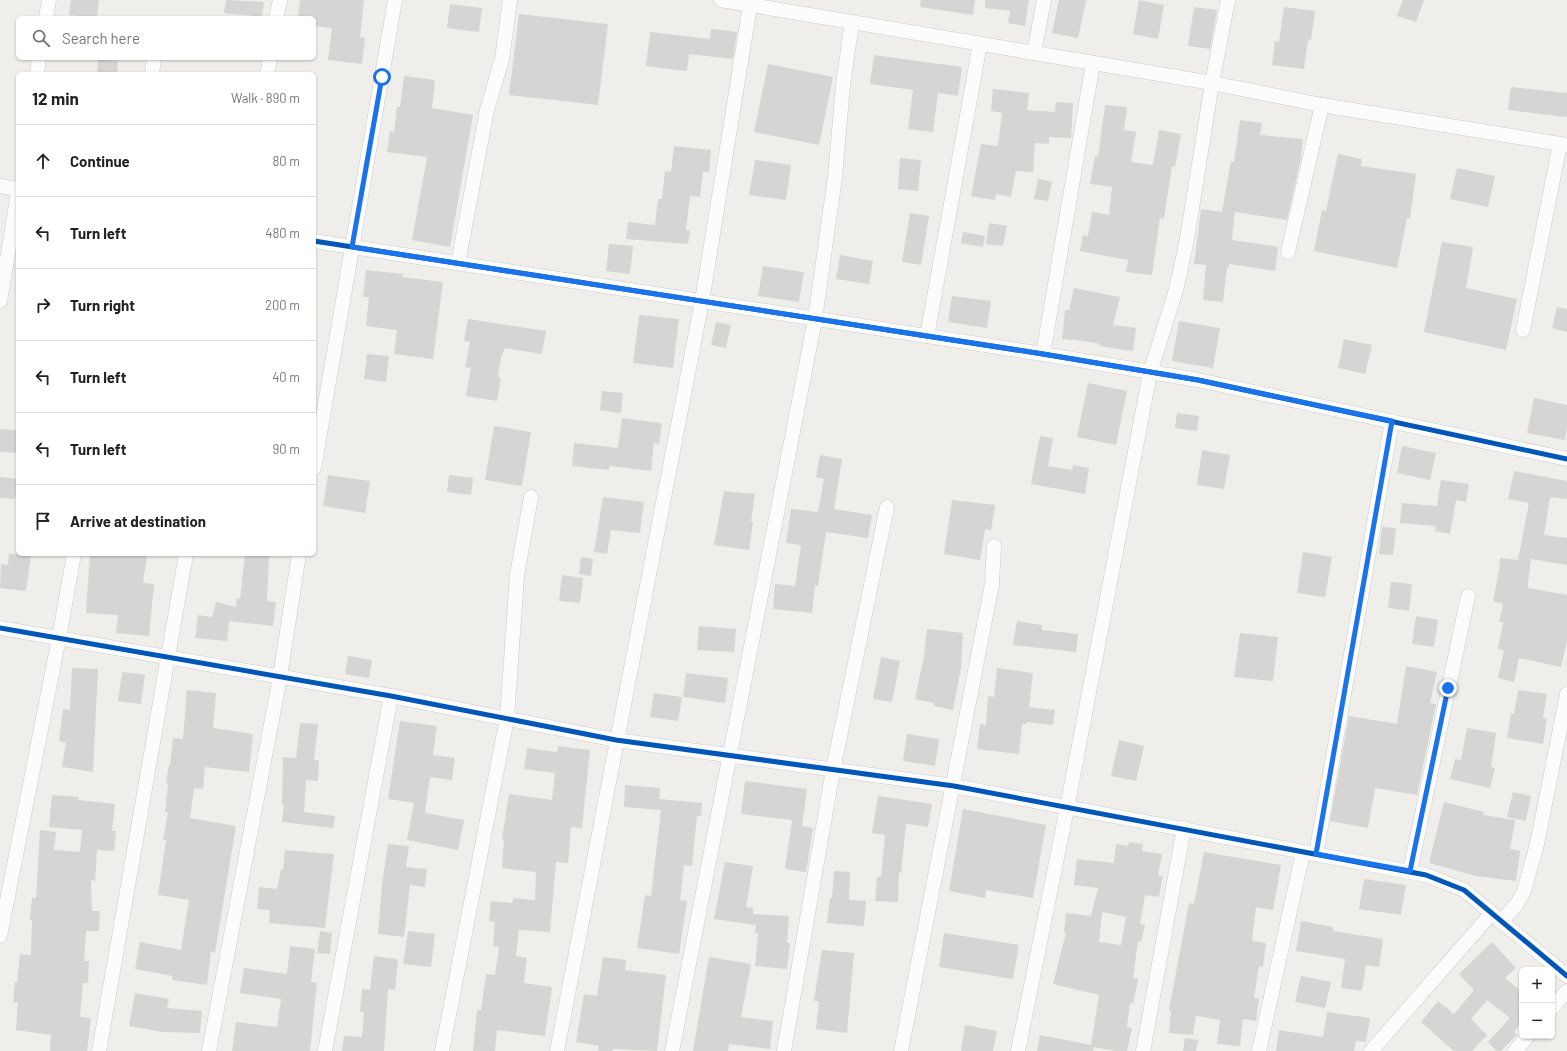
<!DOCTYPE html>
<html lang="en">
<head>
<meta charset="utf-8">
<style>
	:root { --surface:#fff; --page:#f6f6f6; --text:#222; --muted:#767676; --line:#e0e0e0 }
	body { margin:0; font-family:Barlow,sans-serif; background:var(--page); color:var(--text) }
	.controls { position:absolute; right:12px; bottom:12px; display:grid; overflow:hidden; border-radius:6px; box-shadow:0 1px 3px #0004 }
	.controls button { width:36px; height:36px; display:grid; place-items:center; padding:0; border:0; border-bottom:1px solid var(--line); background:var(--surface); color:var(--text); font:20px sans-serif }
	.stop { position:absolute; width:12px; height:12px; margin:-9px; border:3px solid #1a73e8; border-radius:50%; background:#fff }
	.stop.end { background:#1a73e8; border-color:#fff; box-shadow:0 1px 4px #0008 }
	.list { margin:0; padding:0; list-style:none }
	h2 { display:flex; justify-content:space-between; align-items:center; height:52px; margin:0; padding:0 16px; font-size:17px }
	h2 small { font-size:13px; font-weight:400; color:var(--muted) }
	.list li { display:grid; grid-template-columns:26px 1fr auto; gap:12px; align-items:center; box-sizing:border-box; height:72px; padding:0 16px; border-top:1px solid var(--line) }
	.list b { display:block; font-size:15px; white-space:nowrap }
	.list em { font-size:13px; font-style:normal; color:var(--muted) }
	.icon { flex:none; width:22px; height:22px; fill:none; stroke:currentColor; stroke-width:2; stroke-linecap:round; stroke-linejoin:round }
	.map { position:relative; flex:none; width:1567px; height:1051px; overflow:hidden }
	.search { position:absolute; background:var(--surface); box-shadow:0 1px 3px #0004; left:16px; top:16px; width:300px; height:44px; display:flex; align-items:center; gap:10px; box-sizing:border-box; padding:0 14px; border-radius:6px; color:var(--muted); font-size:15px }
	.panel { position:absolute; background:var(--surface); box-shadow:0 1px 3px #0004; left:16px; top:72px; width:300px; height:484px; border-radius:6px }
	.map>svg:first-child { display:block }
</style>
</head>
<body>
<div class="map">
<svg width="1567" height="1051" viewBox="0 0 1567 1051">
	<rect width="100%" height="100%" fill="#efeeea"/>
	<g fill="#d6d5d3" fill-rule="evenodd">
		<polygon points="71,0 99,0 97,18 69,15"/>
		<polygon points="226,0 264,2 262,17 224,13"/>
		<polygon points="300,0 364,0 360,37 365,38 362,64 328,60 332,28 314,26 314,18 298,18"/>
		<polygon points="921,0 975,0 973,15 920,7"/>
		<polygon points="985,0 1029,0 1025,26 1008,23 1010,11 985,8"/>
		<polygon points="1059,0 1086,0 1078,38 1052,33"/>
		<polygon points="1139,0 1164,5 1158,39 1133,34"/>
		<polygon points="1403,0 1424,0 1416,22 1397,16"/>
		<polygon points="450,4 482,8 479,32 447,28"/>
		<polygon points="1194,7 1217,10 1210,49 1188,46"/>
		<polygon points="1284,7 1315,11 1311,40 1308,40 1304,69 1272,65 1275,41 1279,42"/>
		<polygon points="519,14 608,24 598,105 509,95"/>
		<polygon points="711,29 737,32 733,59 689,54 687,71 646,66 650,32 710,39"/>
		<polygon points="874,55 962,67 958,96 938,93 933,132 908,129 913,90 870,84"/>
		<polygon points="98,59 118,61 117,74 97,74"/>
		<polygon points="768,64 833,77 819,145 754,132"/>
		<polygon points="404,76 435,80 432,108 473,115 450,247 412,240 427,157 387,152 390,131 394,132 397,107 400,107"/>
		<polygon points="1511,87 1567,93 1567,117 1508,110"/>
		<polygon points="993,89 1029,93 1027,110 1055,112 1056,102 1073,103 1071,138 1049,137 1049,144 1035,143 1033,172 1016,171 1011,197 996,194 995,200 971,196 981,144 998,146 1002,113 991,111"/>
		<polygon points="1105,105 1127,107 1124,130 1136,132 1131,162 1153,165 1159,130 1181,134 1175,167 1172,166 1164,219 1160,218 1152,275 1126,272 1128,260 1080,251 1083,235 1088,236 1092,212 1109,215 1112,187 1090,184 1095,156 1098,157"/>
		<polygon points="1240,120 1262,123 1260,135 1303,139 1301,158 1287,220 1235,212 1232,240 1278,247 1275,271 1229,264 1229,268 1227,267 1223,302 1203,300 1206,265 1194,264 1201,209 1222,212 1231,161 1234,162"/>
		<polygon points="674,146 711,150 709,172 703,172 700,197 690,196 686,230 690,231 688,244 626,239 628,222 655,225 658,199 662,199 665,171 671,172"/>
		<polygon points="1338,154 1362,159 1361,166 1416,174 1410,218 1407,218 1397,268 1314,251 1322,210 1326,211"/>
		<polygon points="900,158 921,160 918,191 898,189"/>
		<polygon points="755,160 791,165 786,200 749,195"/>
		<polygon points="1457,168 1495,176 1488,207 1450,199"/>
		<polygon points="1038,179 1052,182 1048,201 1034,199"/>
		<polygon points="910,213 929,216 921,265 902,262"/>
		<polygon points="989,223 1007,226 1003,246 986,244"/>
		<polygon points="963,232 985,236 983,247 961,243"/>
		<polygon points="1442,242 1473,247 1466,288 1517,299 1506,350 1424,332"/>
		<polygon points="609,244 633,246 630,274 606,271"/>
		<polygon points="840,255 873,261 869,284 836,279"/>
		<polygon points="763,266 804,272 799,302 758,296"/>
		<polygon points="366,270 403,274 402,277 443,282 433,359 394,354 397,330 366,326 369,297 363,297"/>
		<polygon points="1074,288 1120,297 1113,325 1136,328 1133,351 1099,346 1100,344 1084,341 1062,339 1065,310 1069,310"/>
		<polygon points="952,296 991,301 987,328 948,322"/>
		<polygon points="1557,307 1567,309 1567,332 1552,328"/>
		<polygon points="639,315 679,319 673,368 633,363"/>
		<polygon points="468,319 546,331 542,354 505,348 501,357 498,377 501,378 497,401 466,396 471,368 465,367 470,342 464,341"/>
		<polygon points="1179,321 1220,328 1213,368 1172,361"/>
		<polygon points="716,322 731,325 726,348 711,345"/>
		<polygon points="1344,339 1372,345 1365,374 1338,368"/>
		<polygon points="367,354 389,356 386,382 364,379"/>
		<polygon points="1088,383 1127,391 1116,445 1077,437"/>
		<polygon points="602,391 623,393 621,413 600,410"/>
		<polygon points="1534,398 1567,405 1567,428 1565,440 1527,433"/>
		<polygon points="1177,413 1199,416 1197,431 1175,428"/>
		<polygon points="622,418 662,423 659,444 654,443 651,471 609,466 609,470 572,466 574,443 618,448"/>
		<polygon points="494,426 531,432 522,486 485,480"/>
		<polygon points="0,429 18,430 18,453 0,452"/>
		<polygon points="1040,436 1053,438 1048,466 1072,470 1073,465 1089,468 1085,494 1031,484"/>
		<polygon points="1402,446 1436,453 1430,480 1397,473"/>
		<polygon points="1202,450 1230,455 1224,489 1197,485"/>
		<polygon points="820,455 842,459 834,509 872,515 868,538 826,532 818,586 815,585 812,613 773,609 775,584 795,586 801,545 786,543 791,509 818,512 824,479 816,477"/>
		<polygon points="1514,471 1567,481 1567,499 1550,497 1544,535 1567,538 1567,565 1531,559 1528,583 1528,588 1567,595 1567,641 1561,667 1519,658 1514,682 1498,678 1504,650 1498,649 1503,622 1499,622 1503,604 1493,601 1499,571 1500,558 1518,560 1529,503 1508,499"/>
		<polygon points="328,475 370,481 365,513 323,506"/>
		<polygon points="449,475 473,478 471,495 447,492"/>
		<polygon points="0,477 18,479 15,499 0,498"/>
		<polygon points="1441,480 1469,484 1466,502 1456,500 1450,534 1435,531 1436,526 1400,523 1402,503 1437,506"/>
		<polygon points="724,491 755,494 751,522 753,522 749,550 714,545"/>
		<polygon points="603,497 644,502 640,533 611,530 607,554 594,552"/>
		<polygon points="952,500 995,505 991,530 985,529 980,560 944,554"/>
		<polygon points="1382,527 1396,528 1393,555 1379,554"/>
		<polygon points="1303,552 1332,557 1325,597 1297,593"/>
		<polygon points="9,554 31,554 26,591 0,588 1,564 8,565"/>
		<polygon points="90,554 147,554 143,583 154,584 149,636 116,633 118,615 86,613"/>
		<polygon points="245,554 269,554 267,601 276,602 273,626 229,621 227,641 195,638 198,615 212,617 216,602 236,607 237,598 240,599"/>
		<polygon points="581,557 593,559 591,576 579,574"/>
		<polygon points="562,575 583,578 580,603 559,601"/>
		<polygon points="1391,582 1412,584 1409,611 1388,608"/>
		<polygon points="1416,616 1438,620 1434,647 1412,644"/>
		<polygon points="1017,621 1042,625 1042,630 1078,634 1076,652 1013,645"/>
		<polygon points="699,626 736,629 734,652 697,650"/>
		<polygon points="927,629 963,633 961,668 953,710 934,706 934,703 915,699 924,656"/>
		<polygon points="1240,633 1278,637 1273,681 1234,677"/>
		<polygon points="348,656 372,660 369,678 345,674"/>
		<polygon points="881,657 900,661 892,702 873,699"/>
		<polygon points="1406,666 1437,672 1430,703 1436,704 1417,795 1375,788 1368,828 1330,821 1349,716 1397,724"/>
		<polygon points="72,668 98,669 93,772 62,767 66,743 59,741 63,709 70,710"/>
		<polygon points="997,668 1033,673 1029,707 1055,710 1053,725 1027,722 1027,724 1022,724 1019,754 977,749 980,724 986,725 988,696 994,697"/>
		<polygon points="122,672 145,675 141,704 118,701"/>
		<polygon points="686,673 728,678 725,703 683,697"/>
		<polygon points="187,690 216,693 213,728 253,734 249,772 205,767 203,789 194,788 190,818 236,826 215,953 211,952 207,985 172,980 173,976 135,969 140,942 181,950 189,900 158,895 166,840 163,840 168,812 165,812 168,784 166,783 169,765 170,765 173,738 183,739"/>
		<polygon points="1518,690 1547,694 1543,718 1547,719 1543,744 1507,738 1511,713 1514,714"/>
		<polygon points="654,693 682,697 678,721 650,717"/>
		<polygon points="400,721 437,726 433,755 455,758 452,780 430,777 425,813 464,820 458,850 407,840 414,803 388,799"/>
		<polygon points="300,723 318,724 314,760 319,760 318,781 306,780 304,812 335,816 333,828 282,822 284,805 282,805 283,757 296,758"/>
		<polygon points="1467,728 1496,733 1491,767 1495,768 1490,788 1450,779 1455,759 1461,760"/>
		<polygon points="907,734 939,739 935,766 903,761"/>
		<polygon points="1119,740 1144,746 1136,781 1111,776"/>
		<polygon points="558,746 590,750 582,828 571,827 568,863 556,862 550,932 519,930 516,956 527,958 524,983 552,987 545,1036 497,1030 495,1051 473,1051 477,1010 481,1010 486,974 495,975 499,947 493,946 495,922 489,921 491,901 512,903 513,898 535,900 536,872 502,868 504,840 502,839 509,794 552,800 555,773 524,769 527,748 557,752"/>
		<polygon points="745,781 807,789 802,826 813,828 806,872 785,869 792,820 741,814"/>
		<polygon points="625,785 660,788 659,799 702,803 701,816 697,816 692,866 684,865 680,900 687,901 679,954 637,948 645,895 651,896 661,810 624,807"/>
		<polygon points="1513,792 1531,796 1526,821 1507,817"/>
		<polygon points="52,795 79,797 78,800 115,804 112,831 116,831 114,851 97,850 95,881 91,880 92,911 100,911 99,931 86,931 84,961 89,961 88,983 83,983 80,1017 91,1018 87,1051 50,1051 51,1035 16,1030 18,1002 13,1002 15,982 17,982 20,954 31,955 32,920 30,920 32,898 36,898 40,830 56,832 54,850 80,852 82,830 49,827"/>
		<polygon points="878,796 932,804 928,827 906,824 901,873 899,872 898,902 875,901 877,877 881,877 885,835 872,833"/>
		<polygon points="1444,802 1484,812 1483,815 1515,820 1510,849 1520,851 1516,881 1476,876 1429,863"/>
		<polygon points="963,809 1046,825 1033,898 986,890 985,898 949,891"/>
		<path d="M 1129,842 L 1143,844 L 1142,851 L 1162,854 L 1158,876 L 1163,876 L 1159,897 L 1145,895 L 1140,924 L 1145,925 L 1141,942 L 1138,941 L 1133,978 L 1138,979 L 1133,1004 L 1130,1003 L 1127,1027 L 1132,1028 L 1127,1051 L 1115,1051 L 1094,1047 L 1093,1051 L 1037,1051 L 1040,1035 L 1091,1045 L 1099,995 L 1053,984 L 1066,933 L 1064,932 L 1066,913 L 1091,916 L 1098,888 L 1074,885 L 1077,859 L 1114,863 L 1116,844 L 1128,846 ZM 1102,912 L 1126,917 L 1121,945 L 1099,942 Z"/>
		<polygon points="388,844 409,846 406,867 427,869 425,887 410,885 404,937 378,934 382,884"/>
		<polygon points="285,850 334,854 325,928 269,923 270,910 257,909 259,887 277,889 281,869 283,870"/>
		<polygon points="1204,852 1281,865 1273,910 1256,907 1252,941 1266,943 1263,967 1259,966 1254,998 1259,999 1256,1021 1243,1019 1240,1046 1217,1044 1220,1020 1196,1016 1193,1035 1169,1033 1171,1011 1169,1010 1189,903 1194,904"/>
		<polygon points="725,862 753,866 746,907 753,908 753,914 789,916 787,943 790,943 787,969 755,966 758,933 755,933 756,925 714,919"/>
		<polygon points="834,871 850,872 849,900 866,901 864,926 827,923 830,898 832,898"/>
		<polygon points="1364,879 1406,885 1401,915 1359,909"/>
		<polygon points="1301,921 1333,927 1333,931 1383,939 1379,967 1366,965 1362,991 1341,988 1345,959 1296,951"/>
		<polygon points="320,931 332,933 330,954 317,953"/>
		<polygon points="408,931 435,934 431,967 403,964"/>
		<polygon points="944,933 1019,945 1013,979 939,967"/>
		<polygon points="1492,942 1516,968 1505,978 1522,992 1522,1028 1519,1025 1514,1032 1517,1035 1501,1051 1497,1051 1488,1042 1510,1018 1487,1000 1471,1019 1487,1035 1472,1051 1454,1051 1421,1022 1438,1001 1454,1014 1474,990 1459,974"/>
		<polygon points="290,946 315,949 311,982 317,983 310,1051 232,1051 236,1022 277,1027 281,999 240,993 244,968 287,974"/>
		<polygon points="822,950 854,953 847,1033 816,1029 819,1001 814,1001"/>
		<polygon points="374,956 398,959 395,990 388,989 384,1051 342,1051 344,1036 362,1037 364,1012 360,1012 362,989 370,990"/>
		<polygon points="603,957 626,960 625,970 666,975 657,1051 613,1049 613,1051 598,1051 599,1046 576,1042 584,994 597,996"/>
		<polygon points="709,957 751,964 741,1017 773,1021 770,1049 729,1044 728,1051 693,1051"/>
		<polygon points="1301,976 1331,982 1325,1008 1295,1002"/>
		<polygon points="135,993 169,999 167,1008 202,1011 200,1033 163,1032 129,1026"/>
		<polygon points="1327,1012 1370,1018 1366,1042 1356,1041 1354,1051 1276,1051 1279,1030 1323,1037"/>
		<polygon points="965,1025 997,1031 993,1051 961,1051"/>
		<polygon points="1185,1038 1198,1040 1196,1051 1183,1051"/>
	</g>
	<g fill="none" stroke-linecap="round" stroke-linejoin="round">
		<g stroke="#cbcccc" stroke-width="15">
			<g id="street">
				<polyline points="721,0 1212,83 1322,105 1567,145"/>
				<polyline points="46,18 49,0"/>
				<polyline points="276,18 280,0"/>
				<polyline points="1034,53 1044,0"/>
				<polyline points="37,74 39,58"/>
				<polyline points="152,74 154,58"/>
				<polyline points="267,74 270,58"/>
				<polyline points="0,186 18,189"/>
				<polyline points="314,241 1043,354 1198,380 1567,459"/>
				<polyline points="1288,252 1322,105"/>
				<polyline points="458,263 487,110 502,59 510,0"/>
				<polyline points="0,301 18,193"/>
				<polyline points="1523,330 1560,144"/>
				<polyline points="927,336 980,44"/>
				<polyline points="1043,354 1093,63"/>
				<polyline points="314,468 395,0"/>
				<polyline points="0,628 391,696 616,740 954,786 1426,875 1464,890 1567,976"/>
				<polyline points="1316,854 1392,421"/>
				<polyline points="1410,871 1468,596"/>
				<polyline points="1501,922 1517,904 1524,891 1537,844 1567,694"/>
				<polyline points="0,936 59,638 74,554"/>
				<polyline points="1552,1008 1567,991"/>
				<polyline points="99,1051 186,554"/>
				<polyline points="209,1051 280,677 299,554"/>
				<polyline points="325,1051 391,696"/>
				<polyline points="442,1051 507,718 517,575 531,497"/>
				<polyline points="557,1051 702,301 751,0"/>
				<polyline points="672,1051 815,319 835,177 843,85 852,22"/>
				<polyline points="784,1051 833,770 887,507"/>
				<polyline points="901,1051 992,584 994,546"/>
				<polyline points="1018,1051 1067,808 1150,373 1176,290 1187,239 1212,83 1228,0"/>
				<polyline points="1143,1051 1184,828"/>
				<polyline points="1259,1051 1303,852"/>
				<polyline points="1371,1051 1491,914"/>
				<polyline points="1515,1051 1528,1036"/>
			</g>
		</g>
		<use href="#street" stroke="#fdfcfc" stroke-width="14"/>
		<g stroke="#fff" stroke-width="8">
			<g id="cycleway">
				<polyline points="314,241 1043,354 1198,380 1567,459"/>
				<polyline points="0,628 391,696 616,740 954,786 1426,875 1464,890 1567,976"/>
			</g>
		</g>
		<use href="#cycleway" stroke="#0057b8" stroke-width="5"/>
	</g>
	<g fill="none" stroke-linecap="round" stroke-linejoin="round">
		<polyline stroke="#1a73e8" stroke-width="5" points="382,77 352,247 1043,354 1198,380 1392,421 1316,854 1410,871 1448,688"/>
	</g>
</svg>
<div class="controls">
<button>+</button>
<button>−</button>
</div>
<div class="stop" style="left:382px;top:77px"></div>
<div class="stop end" style="left:1448px;top:688px"></div>
<div class="search"><svg class="icon" aria-label="search" viewBox="0 0 24 24"><circle cx="10" cy="10" r="6"/><path d="M15 15l6 6"/></svg>Search here</div>
<section class="panel">
<h2>12 min<small>Walk · 890 m</small></h2>
<ul class="list">
<li><svg class="icon" aria-label="ahead" viewBox="0 0 24 24"><path d="M12 20V5M6 11l6-6 6 6"/></svg><div><b>Continue</b></div><em>80 m</em></li>
<li><svg class="icon" aria-label="left" viewBox="0 0 24 24"><path d="M17 20v-9H6M10 6l-5 5 5 5"/></svg><div><b>Turn left</b></div><em>480 m</em></li>
<li><svg class="icon" aria-label="right" viewBox="0 0 24 24"><path d="M7 20v-9h11M14 6l5 5-5 5"/></svg><div><b>Turn right</b></div><em>200 m</em></li>
<li><svg class="icon" aria-label="left" viewBox="0 0 24 24"><path d="M17 20v-9H6M10 6l-5 5 5 5"/></svg><div><b>Turn left</b></div><em>40 m</em></li>
<li><svg class="icon" aria-label="left" viewBox="0 0 24 24"><path d="M17 20v-9H6M10 6l-5 5 5 5"/></svg><div><b>Turn left</b></div><em>90 m</em></li>
<li><svg class="icon" aria-label="arrive" viewBox="0 0 24 24"><path d="M6 21V4h12l-3 4 3 4H6"/></svg><div><b>Arrive at destination</b></div></li>
</ul>
</section>
</div>
</body>
</html>
